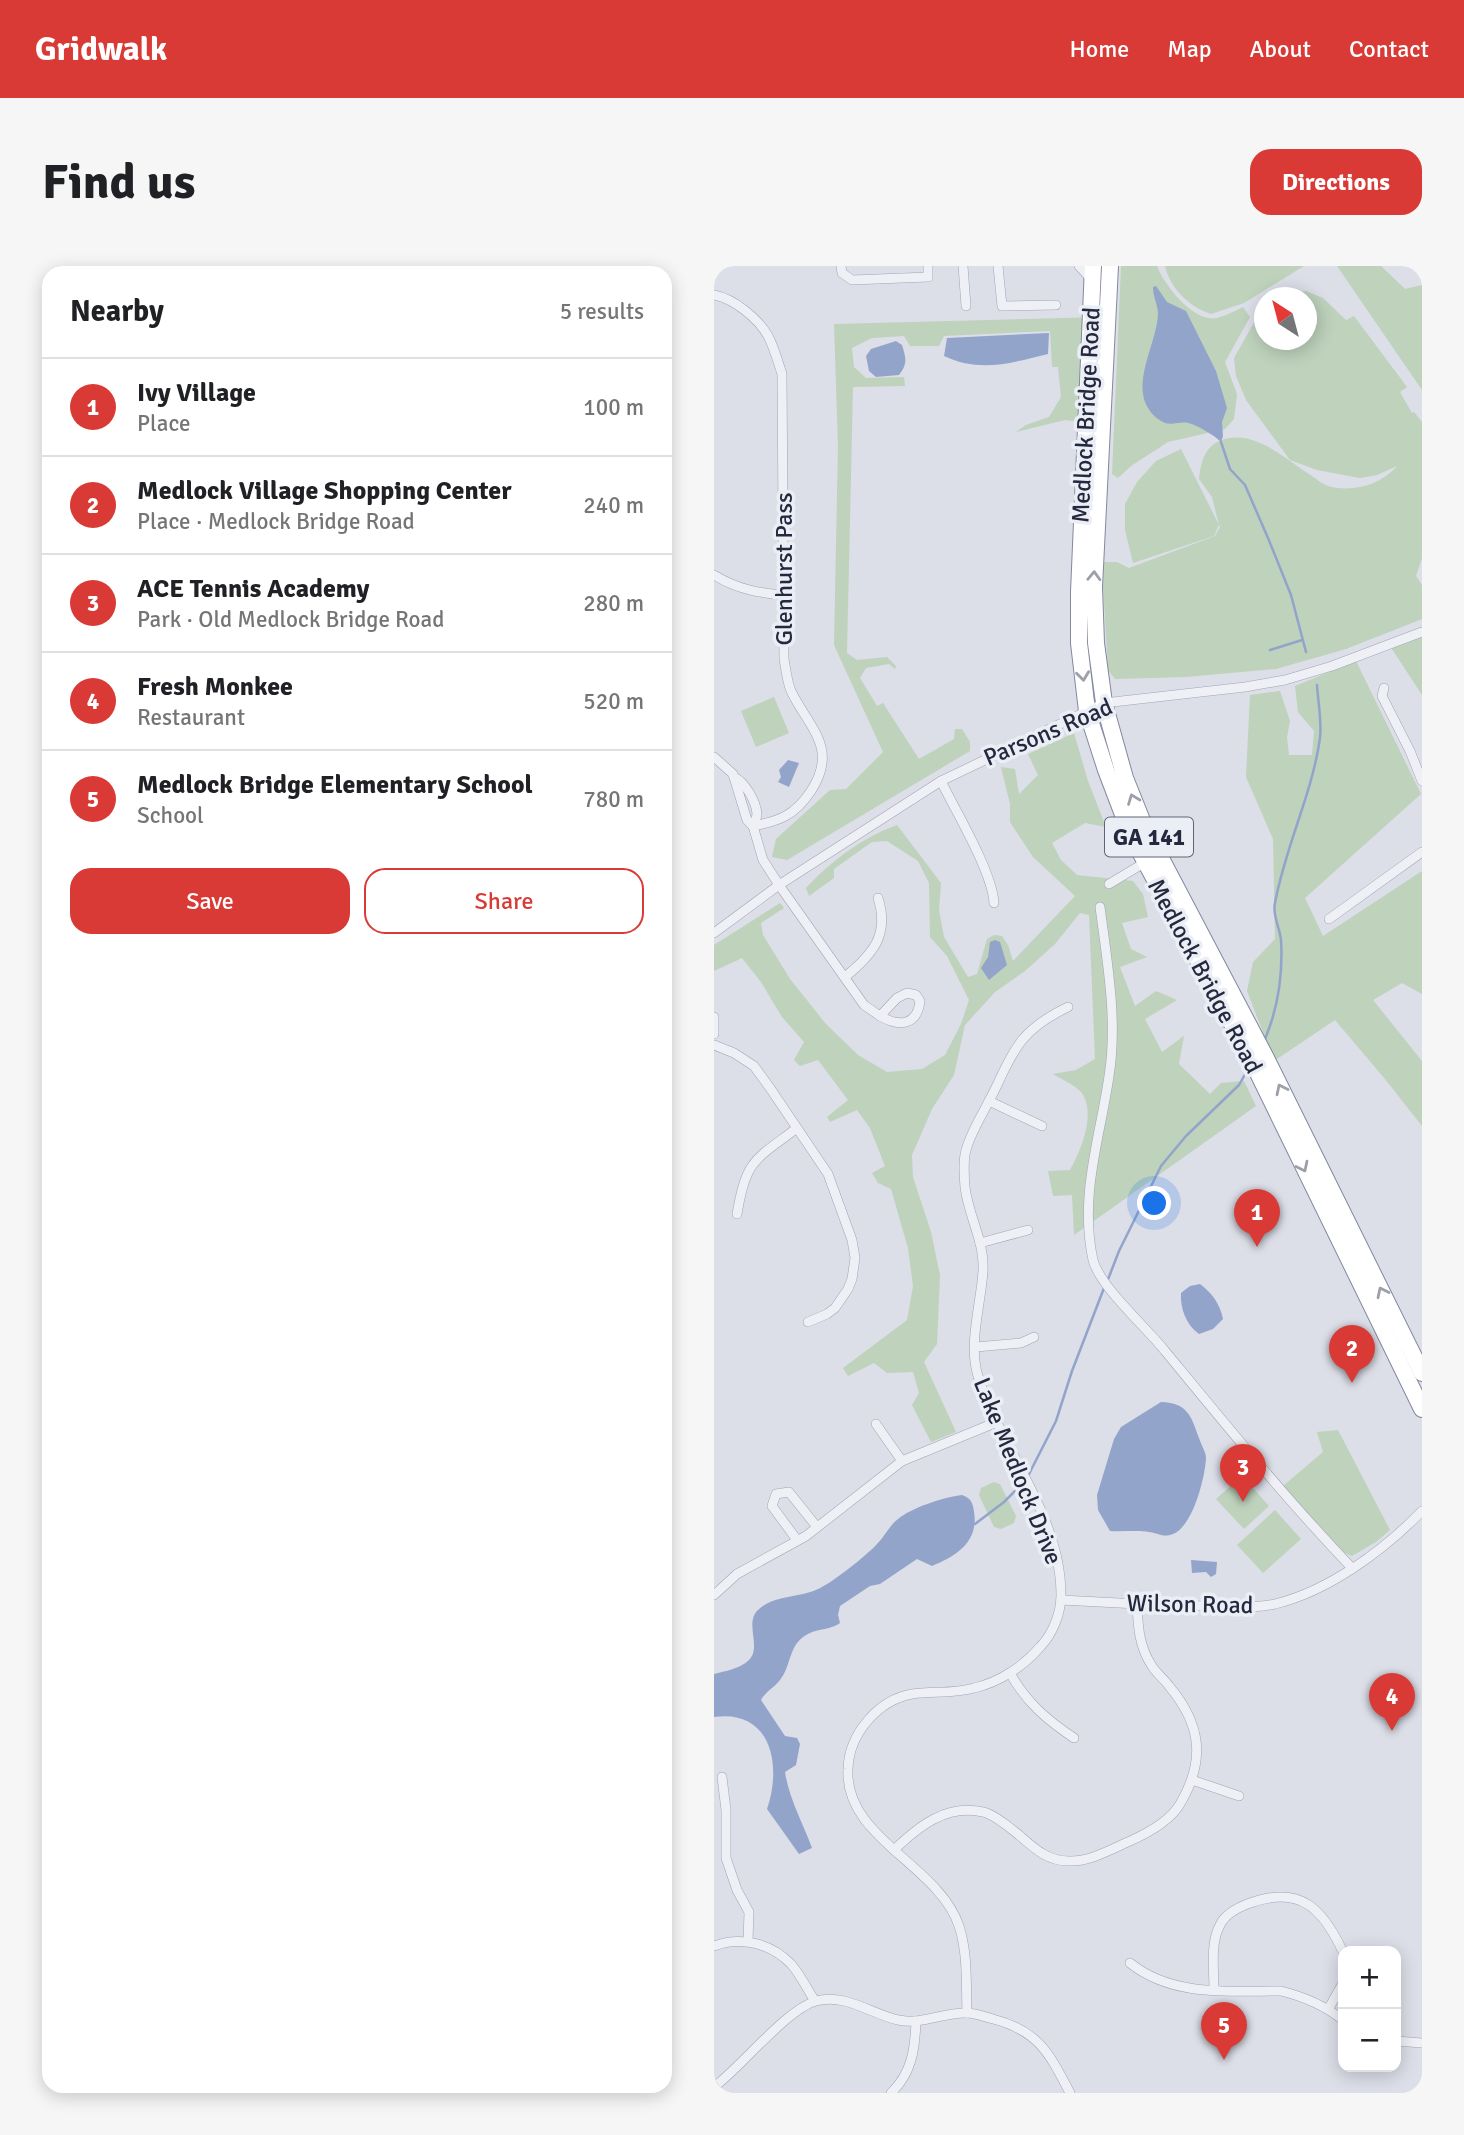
<!DOCTYPE html>
<html lang="en">
<head>
<meta charset="utf-8">
<style>
	:root { --surface:#fff; --page:#f6f6f6; --text:#202124; --muted:#757577; --line:#e0e0e0; --accent:#d93a35 }
	body { margin:0; font-family:Signika,sans-serif; background:var(--page); color:var(--text) }
	.controls { position:absolute; right:21px; bottom:21px; display:grid; overflow:hidden; border-radius:14px; box-shadow:0 4px 18px #0003 }
	.controls button { width:63px; height:63px; display:grid; place-items:center; padding:0; border:0; border-bottom:2px solid var(--line); background:var(--surface); color:var(--text); font:35px sans-serif }
	.compass { position:absolute; left:540px; top:21px; width:63px; height:63px; border-radius:50%; background:var(--surface); box-shadow:0 4px 18px #0003; rotate:324deg }
	.you { position:absolute; left:441px; top:938px; width:24px; height:24px; margin:-18px; border:5px solid #fff; border-radius:50%; background:#1a73e8; box-shadow:0 0 0 10px #1a73e833 }
	.badge { display:grid; place-items:center; width:46px; height:46px; border-radius:50%; background:var(--accent); color:#fff; font-size:23px; font-weight:700 }
	.pin { position:absolute; translate:-50% -58px; filter:drop-shadow(0 2px 4px #0008) }
	.pin::after { content:''; position:absolute; top:37px; width:24px; height:21px; background:inherit; clip-path:polygon(0 0,100% 0,50% 100%) }
	.list { margin:0; padding:0; list-style:none }
	h2 { display:flex; justify-content:space-between; align-items:center; height:91px; margin:0; padding:0 28px; font-size:30px }
	h2 small { font-size:23px; font-weight:400; color:var(--muted) }
	.list li { display:grid; grid-template-columns:46px 1fr auto; gap:21px; align-items:center; box-sizing:border-box; height:98px; padding:0 28px; border-top:2px solid var(--line) }
	.list b { display:block; font-size:26px; white-space:nowrap }
	.list p { margin:0; font-size:23px; white-space:nowrap; color:var(--muted) }
	.list em { font-size:23px; font-style:normal; color:var(--muted) }
	.actions { display:flex; gap:14px; padding:21px 28px }
	.actions a { flex:1; padding:16px 0; border:2px solid var(--accent); border-radius:21px; text-align:center; font-size:24px; color:var(--accent) }
	.actions .main { background:var(--accent); color:#fff }
	.map { position:relative; flex:none; width:708px; height:1827px; overflow:hidden; border-radius:21px }
	header { display:flex; align-items:center; gap:42px; box-sizing:border-box; height:98px; padding:0 35px; background:var(--accent); color:#fff }
	header strong { font-size:33px }
	nav { display:flex; gap:38px; margin-inline-start:auto; font-size:24px }
	.intro { display:flex; align-items:center; justify-content:space-between; box-sizing:border-box; height:168px; padding:0 42px }
	h1 { margin:0; font-size:49px }
	.button { padding:18px 32px; border-radius:21px; background:var(--accent); color:#fff; font-size:24px; font-weight:700 }
	main { display:flex; gap:42px; padding:0 42px }
	aside { flex:1; background:var(--surface); border-radius:21px; box-shadow:0 4px 18px #0003 }
	.map>svg:first-child { display:block }
</style>
</head>
<body>
<header>
<strong>Gridwalk</strong>
<nav><a>Home</a><a>Map</a><a>About</a><a>Contact</a></nav>
</header>
<div class="intro"><h1>Find us</h1><a class="button">Directions</a></div>
<main>
<aside>
<h2>Nearby<small>5 results</small></h2>
<ul class="list">
<li><span class="badge">1</span><div><b>Ivy Village</b><p>Place</p></div><em>100 m</em></li>
<li><span class="badge">2</span><div><b>Medlock Village Shopping Center</b><p>Place · Medlock Bridge Road</p></div><em>240 m</em></li>
<li><span class="badge">3</span><div><b>ACE Tennis Academy</b><p>Park · Old Medlock Bridge Road</p></div><em>280 m</em></li>
<li><span class="badge">4</span><div><b>Fresh Monkee</b><p>Restaurant</p></div><em>520 m</em></li>
<li><span class="badge">5</span><div><b>Medlock Bridge Elementary School</b><p>School</p></div><em>780 m</em></li>
</ul>
<div class="actions"><a class="main">Save</a><a>Share</a></div>
</aside>
<div class="map">
<svg width="708" height="1827" viewBox="0 0 708 1827">
	<rect width="100%" height="100%" fill="#dcdee8"/>
	<g fill="#bed2bc">
		<path d="M 407,0 L 443,0 C 450,19 480,57 503,52 C 511,50 521,45 529,41 L 536,51 L 511,96 L 523,128 L 520,153 L 511,163 L 454,176 L 417,200 L 404,212 L 398,208 Z"/>
		<path d="M 451,0 L 590,0 L 530,37 L 497,48 C 475,41 456,22 451,0 Z"/>
		<polygon points="623,0 667,0 691,23 708,19 708,124"/>
		<path d="M 592,25 L 609,32 L 632,54 L 640,50 L 693,121 L 686,126 L 698,147 L 700,146 L 708,156 L 708,292 L 702,310 L 708,319 L 708,353 L 632,383 L 562,403 L 472,411 L 401,413 L 394,404 L 389,320 L 390,296 L 403,296 L 415,302 L 501,270 L 506,261 L 505,259 L 500,270 L 419,297 L 411,264 L 411,238 L 423,216 L 442,195 L 467,183 L 505,259 L 498,231 L 485,213 C 487,197 490,180 508,174 C 540,163 570,192 595,208 C 601,212 608,218 614,220 C 638,227 667,219 683,200 L 663,209 L 646,212 L 603,204 L 576,194 L 532,134 L 522,110 L 520,92 L 542,53 L 550,42 L 550,74 L 592,74 L 592,32 L 561,31 L 564,29 Z"/>
		<polygon points="387,51 385,158 351,154 302,166 312,159 335,151 347,131 344,101 338,101 336,65 230,70 225,80 196,80 190,70 158,72 138,82 140,101 152,112 190,111 191,120 139,121 133,387 143,394 173,391 182,400 181,403 175,398 152,402 146,412 163,440 169,437 205,493 240,473 241,463 248,463 256,476 256,485 73,594 58,591 62,573 116,524 132,523 169,486 120,379 124,180 120,58"/>
		<polygon points="708,371 708,429 676,380"/>
		<polygon points="642,395 707,528 591,632 609,670 708,605 708,728 688,717 659,734 708,795 708,860 671,813 621,754 560,795 533,725 539,696 561,673 559,573 532,511 536,429 566,425 576,455 573,471 575,489 598,489 600,465 584,446 581,420"/>
		<polygon points="60,431 75,467 42,481 27,445"/>
		<path d="M 360,467 L 374,515 L 392,561 L 371,557 L 338,577 L 347,594 L 363,609 L 419,615 L 429,628 L 434,651 L 408,657 L 417,683 L 433,691 L 406,701 L 421,740 L 442,725 L 463,734 L 431,753 L 448,786 L 470,770 L 465,798 L 496,828 L 507,817 L 530,815 L 542,840 L 360,969 L 358,929 L 339,930 L 334,905 L 356,904 C 367,885 383,846 367,826 C 361,819 347,813 339,808 L 362,804 L 381,793 L 375,649 L 366,647 L 341,678 L 311,705 L 281,726 L 251,759 L 240,809 L 218,843 L 198,889 L 199,911 L 217,966 L 226,1009 L 223,1078 L 210,1096 L 242,1166 L 217,1176 L 198,1139 L 205,1127 L 199,1106 L 173,1107 L 160,1097 L 134,1110 L 129,1102 L 193,1054 L 199,1020 L 194,982 L 177,923 L 164,917 L 158,907 L 171,900 L 156,862 L 143,844 L 116,856 L 113,851 L 134,834 L 104,794 L 86,800 L 80,794 L 90,776 L 68,751 L 47,716 L 28,692 L 0,705 L 0,679 L 66,637 L 70,642 L 47,657 L 49,669 L 76,713 L 112,758 L 144,789 L 173,806 L 208,803 L 231,789 L 247,758 L 255,734 L 233,690 L 216,671 L 215,617 L 204,595 L 173,575 L 158,576 L 120,603 L 120,612 L 95,630 L 92,622 C 116,596 149,571 183,559 L 227,617 L 225,644 L 230,671 L 254,711 L 263,708 L 273,673 L 280,669 L 288,670 L 294,679 L 299,695 L 361,630 L 319,591 L 296,556 L 296,538 L 287,501 L 301,503 L 305,528 L 324,509 L 314,488 Z"/>
		<polygon points="624,1164 676,1264 662,1276 638,1290 628,1286 569,1220 609,1186 603,1166"/>
		<polygon points="528,1210 555,1240 530,1263 502,1233"/>
		<polygon points="280,1216 286,1218 302,1250 300,1257 287,1263 280,1261 265,1229 267,1222"/>
		<polygon points="561,1244 587,1273 549,1307 523,1279"/>
	</g>
	<g fill="#93a4cb">
		<path d="M 442,20 L 453,36 L 472,45 L 502,105 L 513,142 L 508,156 L 509,170 L 507,176 C 500,169 483,159 474,157 C 465,155 456,161 447,155 C 408,129 443,81 444,48 C 444,39 439,31 439,21 Z"/>
		<path d="M 335,67 L 334,88 C 297,97 266,107 230,90 L 233,72 Z"/>
		<path d="M 182,75 L 188,79 C 192,92 194,98 185,109 L 162,111 L 155,105 L 152,90 L 157,83 Z"/>
		<polygon points="74,494 85,497 75,521 64,516 67,511 65,504"/>
		<polygon points="281,674 286,676 293,699 275,714 267,702 274,691 276,676"/>
		<path d="M 486,1018 C 498,1027 506,1038 509,1053 L 499,1063 L 485,1068 C 472,1059 466,1042 467,1027 L 476,1020 Z"/>
		<path d="M 447,1136 C 474,1137 477,1150 485,1172 C 487,1179 492,1186 492,1192 C 491,1212 479,1260 459,1268 C 453,1270 450,1270 444,1268 C 428,1263 412,1266 396,1265 L 384,1244 L 383,1229 L 400,1173 L 407,1161 Z"/>
		<path d="M 248,1229 C 257,1232 259,1237 260,1246 C 265,1276 242,1290 218,1300 L 203,1293 L 166,1318 L 156,1320 L 126,1340 L 124,1349 L 126,1357 C 117,1364 105,1362 94,1368 C 74,1378 78,1399 66,1414 C 60,1422 52,1425 47,1434 L 71,1470 L 83,1472 L 86,1478 L 82,1499 L 71,1506 C 75,1533 89,1557 98,1582 L 85,1588 L 53,1543 C 68,1500 58,1443 0,1451 L 0,1408 C 11,1405 26,1403 35,1394 C 48,1381 30,1357 44,1344 C 59,1329 85,1332 104,1323 C 118,1317 152,1290 163,1278 C 171,1270 175,1260 184,1253 C 197,1242 230,1231 248,1229 Z"/>
		<polygon points="477,1294 503,1296 502,1308 497,1311 492,1306 478,1307"/>
	</g>
	<g fill="none" stroke-linecap="round" stroke-linejoin="round">
		<g stroke="#93a4cb" stroke-width="2.5">
			<polyline points="507,176 516,203 531,219 554,272 577,329 592,386"/>
			<polyline points="556,384 588,374"/>
			<path d="M 551,773 C 564,742 569,707 567,674 C 566,662 558,649 561,637 C 571,581 598,529 606,472 C 608,455 604,436 603,419"/>
			<polyline points="393,1016 405,985 447,900 472,870 525,819 534,803"/>
			<polyline points="314,1210 342,1155 358,1105 390,1022"/>
			<polyline points="261,1258 290,1236 310,1216"/>
		</g>
		<g stroke="#a1a4b2" stroke-width="10">
			<g id="street">
				<polyline points="127,0 128,7 138,14 214,11 214,0"/>
				<polyline points="249,0 252,40"/>
				<polyline points="284,0 288,40 342,39"/>
				<polyline points="365,0 378,14"/>
				<path d="M 0,29 C 20,33 44,52 54,70 C 60,81 64,96 68,108 L 70,393 C 72,404 73,415 77,425 C 95,462 125,482 97,525 C 81,549 66,555 39,560"/>
				<path d="M 0,309 C 23,323 44,327 70,329"/>
				<polyline points="670,422 668,430 696,485 708,515"/>
				<polyline points="0,491 19,508 33,554 39,560 49,594 65,619 150,739 166,750"/>
				<path d="M 20,511 C 31,516 42,535 43,548 C 43,550 40,558 39,560"/>
				<path d="M 227,515 C 242,546 278,605 280,637"/>
				<polyline points="395,618 430,597"/>
				<path d="M 386,641 C 393,695 404,755 395,810 C 386,872 365,930 379,994 C 386,1021 433,1062 451,1085 C 512,1159 572,1233 638,1302"/>
				<polyline points="615,653 708,586"/>
				<polyline points="0,667 65,619 227,515 390,437 531,421 571,414 618,400 708,366"/>
				<path d="M 131,711 C 158,689 176,669 164,632"/>
				<path d="M 193,727 L 202,729 L 206,735 C 203,760 185,761 166,750 L 183,732 Z"/>
				<polyline points="0,751 0,768"/>
				<polyline points="0,779 20,787 40,800 56,822 114,908 138,974 141,992 138,1013 134,1023 121,1042 113,1048 94,1056"/>
				<polyline points="275,835 328,860"/>
				<path d="M 23,948 C 32,893 41,894 83,862"/>
				<polyline points="266,977 314,964"/>
				<polyline points="262,1081 307,1077 320,1071"/>
				<polyline points="162,1158 188,1195"/>
				<polyline points="83,1274 58,1240 62,1228 75,1226 103,1261"/>
				<polyline points="0,1329 23,1308 92,1270 188,1195 283,1156"/>
				<path d="M 347,1334 C 395,1337 443,1339 491,1340 C 514,1340 538,1343 561,1338 C 615,1325 670,1284 708,1245"/>
				<path d="M 296,1407 C 312,1436 333,1454 360,1472"/>
				<polyline points="8,1511 12,1544 12,1592 23,1624 35,1646 34,1675"/>
				<polyline points="478,1514 525,1530"/>
				<path d="M 180,1584 C 205,1560 232,1538 269,1546 C 280,1548 296,1562 305,1569 C 320,1582 333,1595 355,1595 C 375,1596 398,1583 416,1575 C 434,1567 456,1555 466,1538 C 492,1494 487,1458 455,1420 C 450,1413 442,1407 438,1400 C 425,1381 424,1360 423,1339"/>
				<path d="M 0,1680 C 26,1670 57,1677 77,1698 C 86,1708 93,1723 101,1735"/>
				<path d="M 416,1697 C 458,1731 516,1725 567,1725 C 591,1731 610,1739 629,1754"/>
				<path d="M 500,1724 C 500,1704 496,1677 506,1659 C 511,1648 525,1641 536,1637 C 587,1619 609,1643 629,1686"/>
				<polyline points="615,1742 629,1717"/>
				<path d="M 253,1747 C 252,1720 254,1687 245,1660 C 225,1599 130,1572 134,1503 C 135,1468 164,1434 198,1428 C 219,1425 239,1428 260,1422 C 286,1416 310,1400 327,1380 C 339,1367 347,1347 347,1329 C 347,1249 287,1184 264,1110 C 254,1078 267,1038 269,1005 C 271,976 254,949 251,921 C 250,908 249,895 252,884 C 257,866 268,849 276,833 C 287,813 294,791 309,773 C 321,759 337,749 354,741"/>
				<polyline points="682,1775 708,1777"/>
				<path d="M 0,1821 C 27,1801 73,1743 102,1735 C 131,1727 157,1748 184,1754 C 209,1759 230,1746 253,1747 C 261,1747 271,1751 279,1753 C 325,1765 335,1787 356,1827"/>
				<path d="M 177,1827 C 198,1807 201,1783 202,1755"/>
			</g>
		</g>
		<g stroke="#82889f" stroke-width="18">
			<g id="highway">
				<polyline points="379,0 365,326 365,377 373,445 392,504 416,567 542,803 708,1143"/>
				<polyline points="396,0 380,321 382,377 390,437 411,512 431,562 552,792 708,1107"/>
			</g>
		</g>
		<use href="#street" stroke="#eff0f6" stroke-width="9"/>
		<use href="#highway" stroke="#fff" stroke-width="16"/>
	</g>
	<defs><path id="oneway-chevron" d="M-2-3.5L2.5 0L-2 3.5" fill="none" stroke-width="1.6" stroke-linecap="round" stroke-linejoin="round" transform="scale(1.75)"/></defs>
	<g stroke="#9d9fa9">
		<use href="#oneway-chevron" transform="translate(380 310) rotate(-88)"/>
		<use href="#oneway-chevron" transform="translate(369 410) rotate(83)"/>
		<use href="#oneway-chevron" transform="translate(419 533) rotate(-111)"/>
		<use href="#oneway-chevron" transform="translate(567 823) rotate(-116)"/>
		<use href="#oneway-chevron" transform="translate(589 901) rotate(64)"/>
		<use href="#oneway-chevron" transform="translate(668 1026) rotate(-116)"/>
	</g>
	<g text-anchor="middle" dominant-baseline="central" stroke-width="7" stroke-linejoin="round" paint-order="stroke">
		<rect fill="#ebeef5" stroke="#606476" stroke-width="2" x="391" y="551.5" width="88" height="39" rx="5"/>
		<g font-size="23" font-weight="bold" fill="#25293f">
			<text x="435" y="571">GA 141</text>
		</g>
		<g font-size="24" fill="#25293f" stroke="#ebeef5">
			<text transform="translate(372 149) rotate(-87)">Medlock Bridge Road</text>
			<text transform="translate(70 303) rotate(-90)">Glenhurst Pass</text>
			<text transform="translate(334 466) rotate(-23)">Parsons Road</text>
			<text transform="translate(491 710) rotate(62)">Medlock Bridge Road</text>
			<text transform="translate(304 1205) rotate(68)">Lake Medlock Drive</text>
			<text transform="translate(476 1338) rotate(1)">Wilson Road</text>
		</g>
	</g>
</svg>
<div class="controls">
<button>+</button>
<button>−</button>
</div>
<svg class="compass" viewBox="-18 -18 36 36"><path d="M0-13l5 13h-10z" fill="#e53935"/><path d="M0 13l5-13h-10z" fill="#757577"/></svg>
<div class="you"></div>
<div class="pin badge" style="left:543px;top:981px">1</div>
<div class="pin badge" style="left:638px;top:1117px">2</div>
<div class="pin badge" style="left:529px;top:1236px">3</div>
<div class="pin badge" style="left:678px;top:1465px">4</div>
<div class="pin badge" style="left:510px;top:1794px">5</div>
</div>
</main>
</body>
</html>
